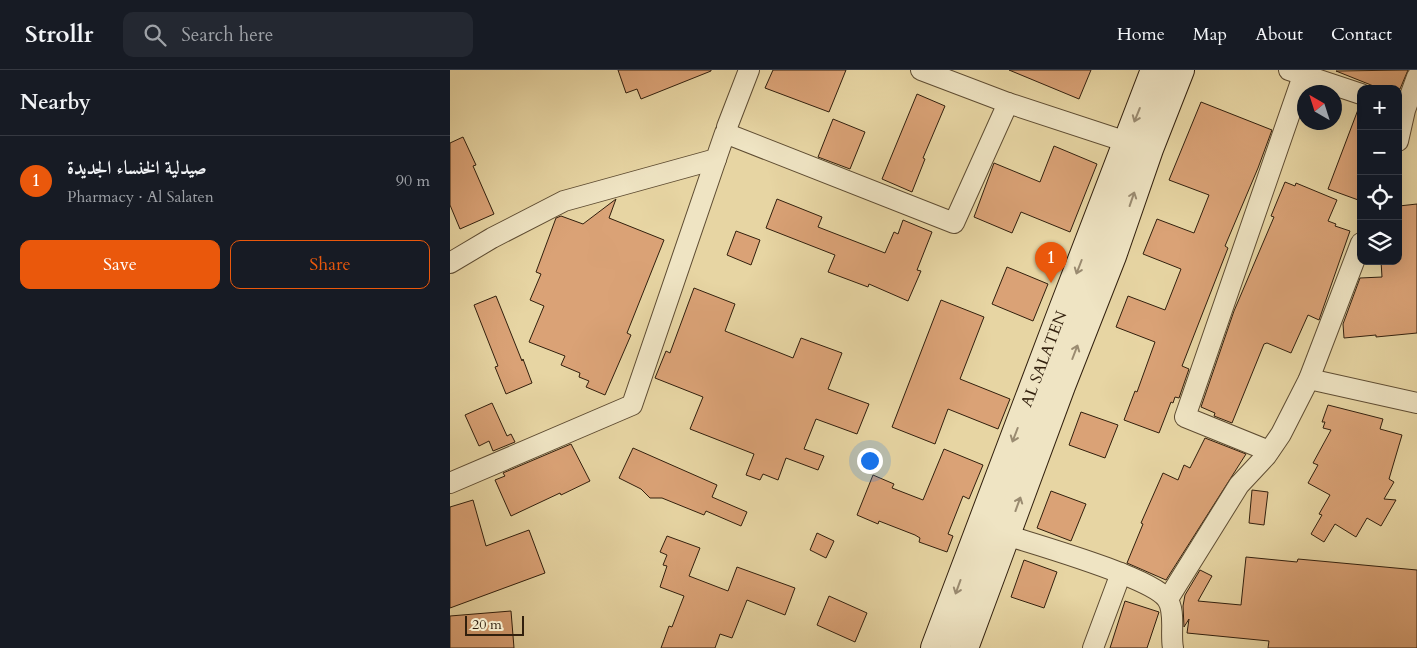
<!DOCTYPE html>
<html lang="en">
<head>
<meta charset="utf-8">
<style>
	:root { --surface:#171b24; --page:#242831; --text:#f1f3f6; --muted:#9ea1a6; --line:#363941; --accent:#ea580c }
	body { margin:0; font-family:Cardo,Amiri,serif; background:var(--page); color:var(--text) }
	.controls { position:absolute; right:15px; top:15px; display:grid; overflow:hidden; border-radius:10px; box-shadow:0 5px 20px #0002 }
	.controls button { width:45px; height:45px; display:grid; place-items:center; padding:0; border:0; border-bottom:1px solid var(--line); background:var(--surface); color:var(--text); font:25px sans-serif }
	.compass { position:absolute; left:847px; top:15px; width:45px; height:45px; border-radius:50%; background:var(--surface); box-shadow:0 5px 20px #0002; rotate:321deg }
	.scale { position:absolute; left:15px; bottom:12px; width:59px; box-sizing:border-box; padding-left:5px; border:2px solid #311f0d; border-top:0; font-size:14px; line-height:18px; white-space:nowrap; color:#311f0d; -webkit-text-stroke:4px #efe4c3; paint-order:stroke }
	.you { position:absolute; left:419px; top:390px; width:18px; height:18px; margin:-12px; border:4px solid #fff; border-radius:50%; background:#1a73e8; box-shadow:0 0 0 8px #1a73e833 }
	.badge { display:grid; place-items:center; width:32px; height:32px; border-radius:50%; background:var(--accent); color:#fff; font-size:16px; font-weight:700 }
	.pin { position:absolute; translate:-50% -41px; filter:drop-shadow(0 1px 2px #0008) }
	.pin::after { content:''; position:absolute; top:26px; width:18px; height:15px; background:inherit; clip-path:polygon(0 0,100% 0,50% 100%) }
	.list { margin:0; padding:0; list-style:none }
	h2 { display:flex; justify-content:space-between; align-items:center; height:65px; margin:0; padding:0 20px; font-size:21px }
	h2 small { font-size:16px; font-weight:400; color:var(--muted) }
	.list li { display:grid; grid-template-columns:32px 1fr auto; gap:15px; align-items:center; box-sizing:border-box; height:90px; padding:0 20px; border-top:1px solid var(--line) }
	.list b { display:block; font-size:19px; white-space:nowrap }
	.list p { margin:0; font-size:16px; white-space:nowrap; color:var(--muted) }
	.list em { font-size:16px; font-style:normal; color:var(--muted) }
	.actions { display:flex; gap:10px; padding:15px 20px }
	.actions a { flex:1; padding:11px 0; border:1px solid var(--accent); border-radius:10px; text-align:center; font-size:18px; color:var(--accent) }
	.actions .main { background:var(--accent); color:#fff }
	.icon { flex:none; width:28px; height:28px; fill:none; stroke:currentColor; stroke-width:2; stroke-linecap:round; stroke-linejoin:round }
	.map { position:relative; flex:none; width:967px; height:578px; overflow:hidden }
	header { display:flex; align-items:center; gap:30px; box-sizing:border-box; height:70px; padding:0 25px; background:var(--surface); border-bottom:1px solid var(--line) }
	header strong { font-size:24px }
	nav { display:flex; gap:28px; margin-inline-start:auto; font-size:18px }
	.search { width:350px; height:45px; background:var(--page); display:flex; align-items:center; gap:12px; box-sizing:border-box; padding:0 18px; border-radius:10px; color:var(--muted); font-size:19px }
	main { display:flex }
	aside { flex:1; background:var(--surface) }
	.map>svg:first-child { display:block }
</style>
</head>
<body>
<header>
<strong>Strollr</strong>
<div class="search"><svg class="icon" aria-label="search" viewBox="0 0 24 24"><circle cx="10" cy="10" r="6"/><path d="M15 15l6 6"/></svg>Search here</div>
<nav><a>Home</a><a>Map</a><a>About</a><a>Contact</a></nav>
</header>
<main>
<aside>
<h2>Nearby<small></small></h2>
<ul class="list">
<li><span class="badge">1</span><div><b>صيدلية الخنساء الجديدة</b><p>Pharmacy · Al Salaten</p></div><em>90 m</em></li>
</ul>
<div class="actions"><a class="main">Save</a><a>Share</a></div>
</aside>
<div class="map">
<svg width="967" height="578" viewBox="0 0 967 578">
	<rect width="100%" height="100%" fill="#e7d5a3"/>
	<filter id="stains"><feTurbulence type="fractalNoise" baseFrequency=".004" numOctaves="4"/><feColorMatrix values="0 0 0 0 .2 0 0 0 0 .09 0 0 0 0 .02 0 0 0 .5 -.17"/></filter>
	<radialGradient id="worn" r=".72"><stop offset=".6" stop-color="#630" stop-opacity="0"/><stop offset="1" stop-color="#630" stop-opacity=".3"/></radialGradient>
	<g fill="#daa276" stroke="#311f0d">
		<polygon points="168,0 261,0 261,1 191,29 187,19 176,23"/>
		<polygon points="323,0 396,0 379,42 315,18"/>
		<polygon points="559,0 641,0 629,29"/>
		<polygon points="958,0 950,19 931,19 886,1"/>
		<polygon points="467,24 495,36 473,88 475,89 462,122 432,109"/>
		<polygon points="751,32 822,60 808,98 775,176 778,178 732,296 739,299 729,328 725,327 723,333 721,332 709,363 674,350 685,321 687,322 705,272 666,257 678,226 715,240 731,199 693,184 707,149 744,163 759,125 719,110"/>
		<polygon points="909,37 911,37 911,131 878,119"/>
		<polygon points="383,49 415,62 400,99 368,87"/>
		<polygon points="13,67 26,95 23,96 44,144 10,159 0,135 0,73"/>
		<polygon points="604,76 647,94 620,162 571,142 562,163 524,147 544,93 590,112"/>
		<polygon points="835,112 845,116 846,113 887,130 878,151 886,154 885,156 900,161 869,250 858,245 841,283 817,273 814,274 782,353 764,346 765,343 751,337 784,241 824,147 821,146"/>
		<polygon points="166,129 159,148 214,170 177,263 181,265 155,325 136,317 139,311 129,307 130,303 111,295 115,286 79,272 94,236 80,230 91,204 86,202 106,148 111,146 133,154"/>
		<polygon points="327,129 372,147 368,157 435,183 444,162 448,164 453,150 482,162 467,200 471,201 458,231 419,214 418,217 378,202 385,185 316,158"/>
		<polygon points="967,134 967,263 926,267 926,265 894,268 893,254 910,208 932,207 931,191 948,191 948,148 950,148 949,136"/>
		<polygon points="286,161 310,170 301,195 277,185"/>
		<polygon points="557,197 598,214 583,251 542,234"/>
		<polygon points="244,218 285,234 275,261 343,288 351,268 392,283 378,319 419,334 407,364 366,349 354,379 374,386 368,400 336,388 328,410 313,404 310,410 296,405 304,384 240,359 253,327 205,308 216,281 220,283"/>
		<polygon points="46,226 72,291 73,289 82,313 56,324 45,297 48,296 24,235"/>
		<polygon points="491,230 534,247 510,309 560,329 548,359 498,339 485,374 442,357"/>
		<polygon points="42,333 57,366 61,364 65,372 43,381 39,371 29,376 15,345"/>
		<polygon points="878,335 933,349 930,359 952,365 939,409 944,412 934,429 946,430 931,456 917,448 906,467 885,454 874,472 861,464 872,445 869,444 880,425 858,413 868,395 863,393 881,360 873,358 875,352 872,352"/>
		<polygon points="631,342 668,355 655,388 619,375"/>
		<polygon points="755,368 796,384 716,510 677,493 693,454 691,453 713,403 728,410 734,395 740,398"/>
		<polygon points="121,374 140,411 111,425 110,423 61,446 45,410 55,406 53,403"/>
		<polygon points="183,378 267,415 262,427 297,442 291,456 256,441 254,445 212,428 200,428 191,419 169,408"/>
		<polygon points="494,379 533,395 519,429 513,426 498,464 503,466 497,482 469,472 470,468 465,465 429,451 428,454 407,445 423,405 444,414 442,418 473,430"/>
		<polygon points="802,420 818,422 814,455 799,453"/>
		<polygon points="601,421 636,434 621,471 587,458"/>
		<polygon points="23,430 36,476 79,460 95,503 0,538 0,437"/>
		<polygon points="367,463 384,471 376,488 360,480"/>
		<polygon points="217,466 250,478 239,506 278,521 287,497 345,518 335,545 297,530 282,568 270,564 265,578 211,578 219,556 222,557 234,526 210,517 217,496 213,495 217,485 210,482"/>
		<polygon points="796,487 847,492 848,489 967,500 967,578 818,578 819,571 737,563 739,549 734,557 733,536 735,525 750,500 762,506 748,531 791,535"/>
		<polygon points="574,490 607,502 594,538 561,527"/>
		<polygon points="379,526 417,543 405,572 367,555"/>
		<polygon points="675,531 709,542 697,578 660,578"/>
		<polygon points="61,541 64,578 0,578 0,546"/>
	</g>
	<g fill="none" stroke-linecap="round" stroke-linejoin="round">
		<g stroke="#5e4c32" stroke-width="22">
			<g id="minor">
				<polyline points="471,0 558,33 689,76"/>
				<polyline points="839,0 911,24"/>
				<polyline points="277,57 299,0"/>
				<polyline points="948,71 955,40 967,7"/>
				<polyline points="0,193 42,168 114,131 266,89 275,63 504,153 558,33"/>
				<polyline points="859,309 967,333"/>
				<polyline points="819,381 735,347 855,0"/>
				<polyline points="0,413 182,335 266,89"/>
				<path d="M 556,465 C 587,475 701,507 717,529 C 726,541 720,563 723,578"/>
				<polyline points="718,529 789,415 816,386 831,364 859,309 911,173"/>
				<polyline points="643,578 671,503"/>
			</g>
		</g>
		<g stroke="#311f0d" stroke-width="30">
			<g id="secondary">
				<polyline points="485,578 609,250 705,0"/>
				<polyline points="514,578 611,316 662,186 699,79 730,0"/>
			</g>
		</g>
		<use href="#minor" stroke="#efe4c3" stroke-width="20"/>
		<use href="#secondary" stroke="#efe4c3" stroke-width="28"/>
	</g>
	<defs><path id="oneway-shaft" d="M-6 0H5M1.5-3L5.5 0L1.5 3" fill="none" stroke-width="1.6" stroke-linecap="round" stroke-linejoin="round" transform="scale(1.25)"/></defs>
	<g stroke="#9a8b71">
		<use href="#oneway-shaft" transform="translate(687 45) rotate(112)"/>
		<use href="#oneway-shaft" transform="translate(682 129) rotate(-71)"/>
		<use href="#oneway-shaft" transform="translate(629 197) rotate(111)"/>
		<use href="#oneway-shaft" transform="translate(625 282) rotate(-69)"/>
		<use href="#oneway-shaft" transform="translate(565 365) rotate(111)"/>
		<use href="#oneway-shaft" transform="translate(568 434) rotate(-70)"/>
		<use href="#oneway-shaft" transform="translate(508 517) rotate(110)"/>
	</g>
	<g text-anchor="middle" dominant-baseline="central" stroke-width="5" stroke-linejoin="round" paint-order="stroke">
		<g font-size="16" fill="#311f0d" stroke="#efe4c3">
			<text transform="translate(594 289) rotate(-69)">AL SALATEN</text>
		</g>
	</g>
	<rect width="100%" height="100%" filter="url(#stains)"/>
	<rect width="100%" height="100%" fill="url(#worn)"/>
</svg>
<div class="controls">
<button>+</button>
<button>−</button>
<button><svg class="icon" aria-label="locate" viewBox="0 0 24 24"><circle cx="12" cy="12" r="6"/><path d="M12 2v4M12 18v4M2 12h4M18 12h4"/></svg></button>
<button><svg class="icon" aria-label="layers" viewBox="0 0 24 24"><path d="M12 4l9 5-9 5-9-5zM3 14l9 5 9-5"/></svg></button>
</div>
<svg class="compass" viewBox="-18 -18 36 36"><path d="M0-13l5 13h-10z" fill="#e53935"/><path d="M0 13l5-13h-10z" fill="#9ea1a6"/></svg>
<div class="scale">20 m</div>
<div class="you"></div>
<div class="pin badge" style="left:601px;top:213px">1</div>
</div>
</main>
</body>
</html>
